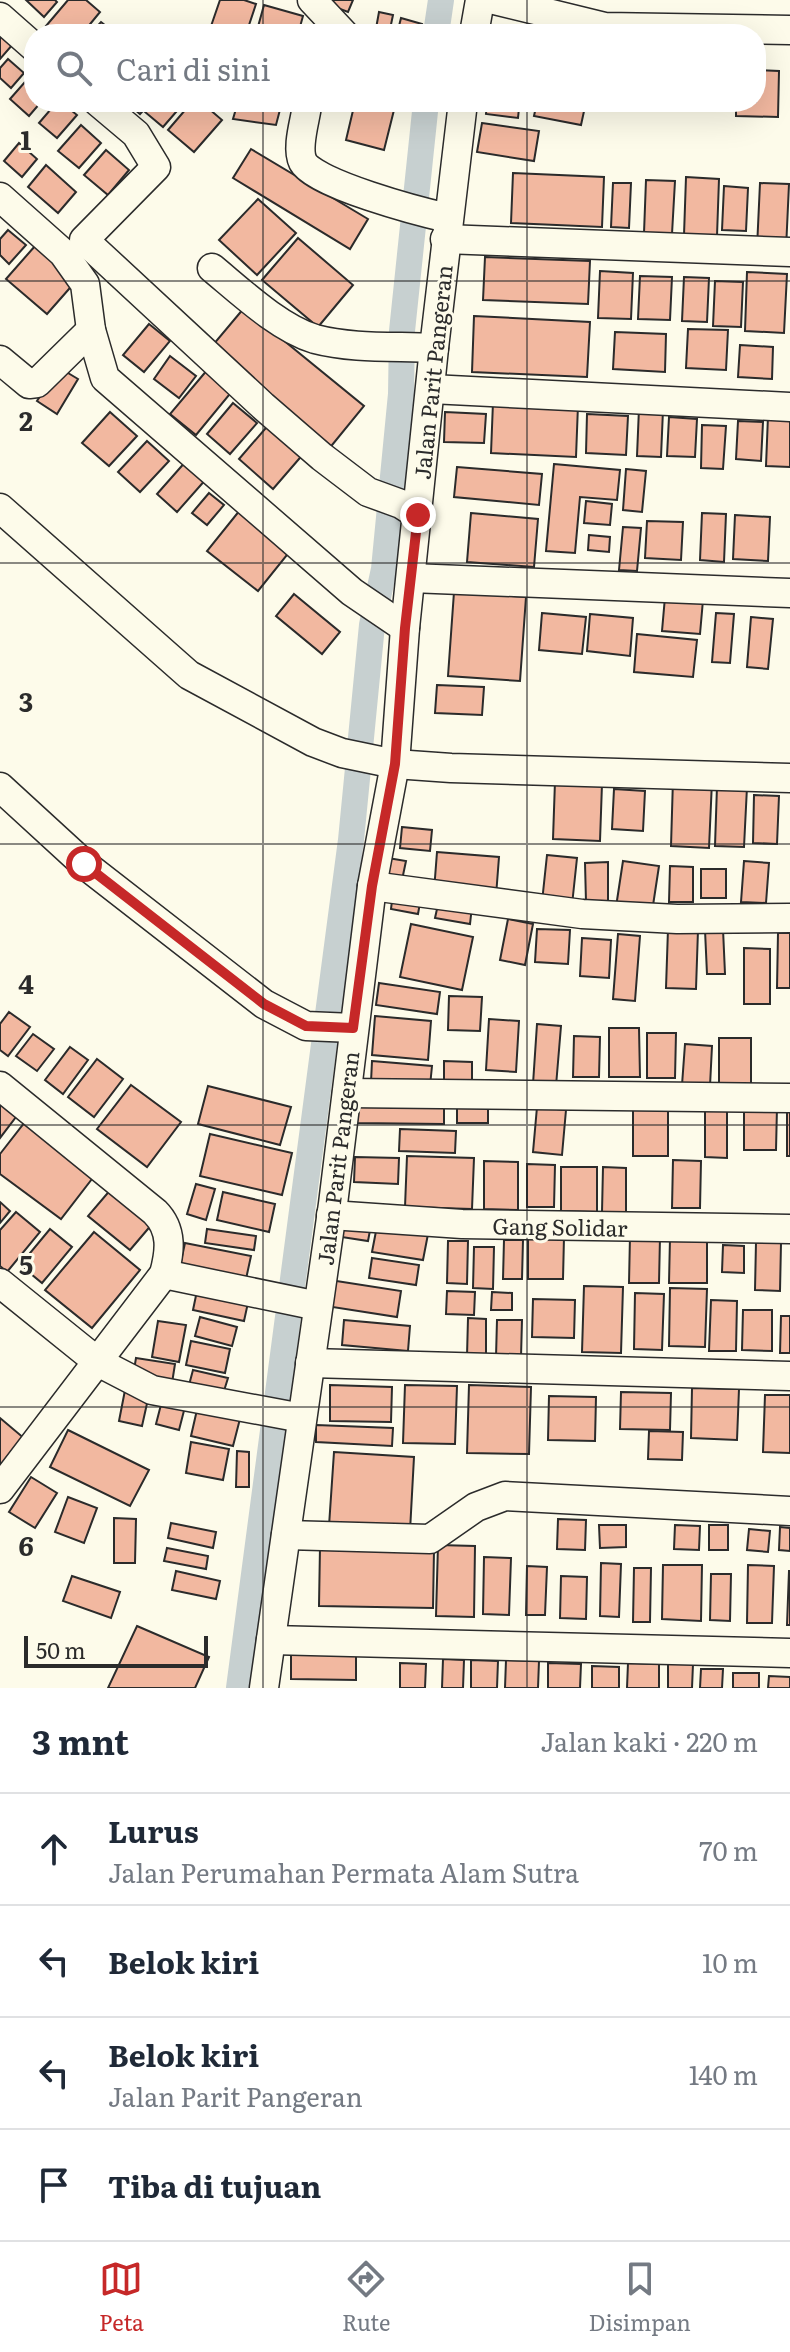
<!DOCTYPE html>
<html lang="id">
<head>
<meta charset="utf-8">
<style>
	:root { --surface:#fff; --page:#f2f2f3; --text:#1f2937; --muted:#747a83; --line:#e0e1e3; --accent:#c62828 }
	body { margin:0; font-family:Literata,serif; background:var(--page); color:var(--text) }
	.scale { position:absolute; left:24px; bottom:20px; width:184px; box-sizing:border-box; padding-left:8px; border:4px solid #2b2b2b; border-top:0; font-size:22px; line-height:28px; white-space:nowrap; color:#2b2b2b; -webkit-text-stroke:6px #fdfbea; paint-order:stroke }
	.stop { position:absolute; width:24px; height:24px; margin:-18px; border:6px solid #c62828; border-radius:50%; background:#fff }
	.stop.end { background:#c62828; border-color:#fff; box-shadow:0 2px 8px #0008 }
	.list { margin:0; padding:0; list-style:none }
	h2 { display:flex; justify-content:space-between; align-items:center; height:104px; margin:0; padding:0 32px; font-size:34px }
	h2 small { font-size:26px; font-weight:400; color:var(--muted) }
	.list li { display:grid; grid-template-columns:52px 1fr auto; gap:24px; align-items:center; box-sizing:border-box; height:112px; padding:0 32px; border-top:2px solid var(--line) }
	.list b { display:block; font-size:30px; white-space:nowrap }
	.list p { margin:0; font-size:26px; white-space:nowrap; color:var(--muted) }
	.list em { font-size:26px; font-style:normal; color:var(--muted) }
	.icon { flex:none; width:44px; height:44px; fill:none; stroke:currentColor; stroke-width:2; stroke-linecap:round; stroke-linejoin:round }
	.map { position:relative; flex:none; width:790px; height:1688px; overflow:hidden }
	.search { position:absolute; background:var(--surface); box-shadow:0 8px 32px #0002; left:24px; right:24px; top:24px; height:88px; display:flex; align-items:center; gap:20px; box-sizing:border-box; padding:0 28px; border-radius:32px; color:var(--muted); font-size:30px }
	.sheet { height:552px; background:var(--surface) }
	nav { display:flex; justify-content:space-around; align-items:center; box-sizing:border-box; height:112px; border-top:2px solid var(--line); background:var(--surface); font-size:22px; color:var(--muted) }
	nav a { display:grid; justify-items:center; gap:4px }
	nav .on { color:var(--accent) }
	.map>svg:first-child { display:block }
</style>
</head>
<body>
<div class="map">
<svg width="790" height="1688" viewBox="0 0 790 1688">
	<rect width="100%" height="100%" fill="#fdfbea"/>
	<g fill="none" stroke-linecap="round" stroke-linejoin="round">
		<g stroke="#c7d0d0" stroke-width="26">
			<polyline points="436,34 441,0"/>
			<polyline points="239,1688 351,840 372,625 384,569 401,394 402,331 426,102"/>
		</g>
	</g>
	<g fill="#f2b8a0" stroke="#2b2b2b" stroke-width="2">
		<polygon points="26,0 55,0 57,2 44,17"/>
		<polygon points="68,0 86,0 100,12 82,34 55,34 46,26"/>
		<polygon points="220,0 244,0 256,4 246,34 226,34 210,29"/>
		<polygon points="328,0 353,0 348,12 327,4"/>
		<polygon points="264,5 303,16 298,34 256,34"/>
		<polygon points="379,12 393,15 389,34 375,34"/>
		<polygon points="401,18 422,24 420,34 397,34"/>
		<polygon points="101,22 116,34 90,34"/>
		<polygon points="0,33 13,44 0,59"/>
		<polygon points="8,59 24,73 11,88 0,78 0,68"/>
		<polygon points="756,70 779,71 778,117 736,116 736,102 756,102"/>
		<polygon points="32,74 34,76 34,102 41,102 29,116 10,99"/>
		<polygon points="57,102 61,102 77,115 57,138 39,123"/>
		<polygon points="126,102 151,102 140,114"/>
		<polygon points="154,102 181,102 183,104 163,127 145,112"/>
		<polygon points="192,102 201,102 222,120 194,152 168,130"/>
		<polygon points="238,102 282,102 276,125 233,119"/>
		<polygon points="355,102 396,102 384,150 346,140"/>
		<polygon points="537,102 586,102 581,125 534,116"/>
		<polygon points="487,104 519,108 518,118 486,114"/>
		<polygon points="482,123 539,131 534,161 477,152"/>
		<polygon points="81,125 101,143 79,168 58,151"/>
		<polygon points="19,143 37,159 22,177 4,161"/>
		<polygon points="251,149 368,219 350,249 233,178"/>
		<polygon points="106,150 129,170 108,195 84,175"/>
		<polygon points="46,165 76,192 58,213 28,187"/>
		<polygon points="513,173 604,177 602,227 511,223"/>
		<polygon points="686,177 719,179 717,236 684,235"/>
		<polygon points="646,180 675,181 672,234 644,233"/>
		<polygon points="613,183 631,183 629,228 611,227"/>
		<polygon points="760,183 789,184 786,249 757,248"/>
		<polygon points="724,186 748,188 746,231 722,230"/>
		<polygon points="258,199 296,233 257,275 219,240"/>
		<polygon points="8,230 26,245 9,264 0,255 0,239"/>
		<polygon points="298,238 353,285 318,327 262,280"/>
		<polygon points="35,246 76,281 47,314 6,279"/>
		<polygon points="485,257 590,261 588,304 483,300"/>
		<polygon points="600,271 633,273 631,319 598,318"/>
		<polygon points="747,272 787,274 784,333 745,331"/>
		<polygon points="640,276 672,277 670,320 638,319"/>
		<polygon points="684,277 709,278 707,322 682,321"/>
		<polygon points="715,281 743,282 741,327 713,326"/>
		<polygon points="244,308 364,406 328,450 207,352"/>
		<polygon points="474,316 590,322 587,377 472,372"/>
		<polygon points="149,324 170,341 144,372 123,355"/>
		<polygon points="688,329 728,330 726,370 686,368"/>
		<polygon points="615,332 666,334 665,372 613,369"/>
		<polygon points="740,345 773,347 772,379 738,377"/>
		<polygon points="170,356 196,376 179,398 154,379"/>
		<polygon points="58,367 78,379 57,414 37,401"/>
		<polygon points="208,369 234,389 196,435 170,414"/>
		<polygon points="493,402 578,405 576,457 491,453"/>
		<polygon points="233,403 257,423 230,454 207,434"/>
		<polygon points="639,408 663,410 661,457 637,456"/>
		<polygon points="110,412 137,436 109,466 82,443"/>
		<polygon points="445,412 486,414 484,443 444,442"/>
		<polygon points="587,414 628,416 626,455 586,453"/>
		<polygon points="768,416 790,417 790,467 766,466"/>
		<polygon points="669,417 697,419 695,457 667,456"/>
		<polygon points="738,421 763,422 761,461 736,459"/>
		<polygon points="271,422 305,452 273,489 239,459"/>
		<polygon points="702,425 726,426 723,469 701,468"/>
		<polygon points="147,441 169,461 140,492 118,472"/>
		<polygon points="187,460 207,478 177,512 157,494"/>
		<polygon points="554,464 620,470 617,500 580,497 575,553 546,551"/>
		<polygon points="457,467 542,474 539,505 454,497"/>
		<polygon points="626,469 646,471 642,512 623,510"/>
		<polygon points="209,493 224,505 207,525 192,513"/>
		<polygon points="586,501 612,504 610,525 584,523"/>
		<polygon points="240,510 291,550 258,591 207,551"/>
		<polygon points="471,513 538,519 534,567 467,562"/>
		<polygon points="702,513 726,514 724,562 700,560"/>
		<polygon points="735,515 770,517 768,561 733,559"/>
		<polygon points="647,521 683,522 681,560 645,558"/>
		<polygon points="623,527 641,528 637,571 619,570"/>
		<polygon points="589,535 610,537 609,552 588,550"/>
		<polygon points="454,592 526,597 520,681 448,676"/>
		<polygon points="294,594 340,632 322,654 276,616"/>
		<polygon points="665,597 703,600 700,634 662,631"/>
		<polygon points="542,613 586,617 582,654 539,650"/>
		<polygon points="716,613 734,614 730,663 712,662"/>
		<polygon points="590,614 633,618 630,656 587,651"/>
		<polygon points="751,617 773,619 768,669 747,667"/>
		<polygon points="637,634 697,640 693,677 634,672"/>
		<polygon points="437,685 484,687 482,715 435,713"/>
		<polygon points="673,779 712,781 709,848 671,846"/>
		<polygon points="555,781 602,784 600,841 553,839"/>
		<polygon points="717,786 747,787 744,847 715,846"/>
		<polygon points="614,789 645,791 643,831 612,829"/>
		<polygon points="754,795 779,796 777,844 753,843"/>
		<polygon points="402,827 432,830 430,851 400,848"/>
		<polygon points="437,852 499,857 496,896 434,891"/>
		<polygon points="547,855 577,858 572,905 542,902"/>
		<polygon points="388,858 406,861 402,880 384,876"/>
		<polygon points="623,861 659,866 652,912 616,907"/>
		<polygon points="744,861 769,863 766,903 741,902"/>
		<polygon points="608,862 608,902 586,902 585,863"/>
		<polygon points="670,866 693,867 693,902 669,902"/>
		<rect x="701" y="869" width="25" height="29"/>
		<polygon points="393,893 421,897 418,914 391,909"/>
		<polygon points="439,900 472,906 470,924 435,918"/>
		<polygon points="508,919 533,924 525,965 500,960"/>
		<polygon points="411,924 473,937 462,990 400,977"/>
		<polygon points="537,929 570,930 568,964 535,962"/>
		<polygon points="668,929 698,930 696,989 666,988"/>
		<polygon points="723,929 725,974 707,974 705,930"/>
		<polygon points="778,933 790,933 790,988 777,988"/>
		<polygon points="618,934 640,936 635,1001 613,999"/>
		<polygon points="582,938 611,940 609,978 580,976"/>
		<polygon points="744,948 770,949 770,1004 744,1004"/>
		<polygon points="379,983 440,992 437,1014 376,1005"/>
		<polygon points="449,996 482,997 480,1031 448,1030"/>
		<polygon points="9,1012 30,1027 8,1056 0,1050 0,1024"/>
		<polygon points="375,1016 431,1021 428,1060 372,1055"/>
		<polygon points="489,1019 519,1021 516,1072 486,1070"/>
		<polygon points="537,1024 561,1026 556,1086 533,1084"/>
		<polygon points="609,1028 639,1028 640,1077 609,1077"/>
		<polygon points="647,1033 676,1033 675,1078 647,1078"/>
		<polygon points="33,1034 54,1049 37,1071 16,1056"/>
		<polygon points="574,1036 600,1037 599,1077 573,1077"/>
		<rect x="719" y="1038" width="32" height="48"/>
		<polygon points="685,1044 712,1046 710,1086 682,1085"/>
		<polygon points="70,1047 88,1060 63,1094 45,1080"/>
		<polygon points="97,1059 123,1079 94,1117 68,1097"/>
		<polygon points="372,1061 432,1066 430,1086 371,1082"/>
		<polygon points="444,1061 472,1062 472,1084 444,1082"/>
		<polygon points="131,1085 181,1122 147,1167 97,1129"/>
		<polygon points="208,1086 291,1107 280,1145 198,1124"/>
		<polygon points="0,1099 19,1113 0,1138"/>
		<polygon points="356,1099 444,1100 444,1124 356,1123"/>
		<rect x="457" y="1100" width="31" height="23"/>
		<rect x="787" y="1104" width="3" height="52"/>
		<rect x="633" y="1105" width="35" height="51"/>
		<polygon points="537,1107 566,1110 562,1155 533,1152"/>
		<polygon points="705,1107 727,1107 727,1158 705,1157"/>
		<polygon points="744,1107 777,1107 776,1150 744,1150"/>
		<polygon points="25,1122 95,1175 61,1219 0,1174 0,1154"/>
		<polygon points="400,1129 456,1131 455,1153 399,1151"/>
		<polygon points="210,1134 292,1153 282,1195 200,1176"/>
		<polygon points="407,1156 474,1158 472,1209 405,1207"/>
		<polygon points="355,1157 399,1158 398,1184 354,1182"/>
		<polygon points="673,1160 701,1161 700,1208 672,1208"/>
		<polygon points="484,1161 518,1162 518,1210 484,1209"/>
		<polygon points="527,1164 555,1165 554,1207 527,1207"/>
		<polygon points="561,1167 597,1167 597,1212 561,1211"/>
		<polygon points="603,1167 626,1168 626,1212 602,1212"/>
		<polygon points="196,1184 215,1189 206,1220 187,1214"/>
		<polygon points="112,1188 153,1223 130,1250 88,1216"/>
		<polygon points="223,1192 275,1204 269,1232 217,1220"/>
		<polygon points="0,1202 10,1211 0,1223"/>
		<polygon points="16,1212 40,1232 7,1272 0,1266 0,1230"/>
		<polygon points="338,1220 371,1225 368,1241 335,1236"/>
		<polygon points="377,1226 428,1234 423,1260 372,1252"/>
		<polygon points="50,1229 72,1247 42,1283 20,1265"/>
		<polygon points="207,1229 256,1236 254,1250 205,1243"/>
		<polygon points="94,1232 140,1270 92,1328 45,1290"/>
		<polygon points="528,1236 564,1237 563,1279 528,1279"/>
		<polygon points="630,1236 660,1237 659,1283 629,1283"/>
		<polygon points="670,1238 707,1239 707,1283 669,1283"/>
		<polygon points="504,1240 523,1240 522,1279 503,1279"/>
		<polygon points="448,1241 468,1241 467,1284 447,1283"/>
		<polygon points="756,1242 781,1243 780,1291 755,1290"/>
		<polygon points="185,1243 251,1256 246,1279 180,1266"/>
		<polygon points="723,1245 744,1246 744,1273 722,1272"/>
		<polygon points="474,1247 494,1247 493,1289 473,1288"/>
		<polygon points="372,1258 419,1265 416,1285 369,1278"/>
		<polygon points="330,1280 401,1291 397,1317 326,1306"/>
		<polygon points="198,1286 249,1298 244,1321 193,1310"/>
		<polygon points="584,1286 623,1287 621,1353 582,1352"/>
		<polygon points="670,1288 707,1289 705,1347 669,1346"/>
		<polygon points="447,1291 475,1292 474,1315 446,1314"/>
		<polygon points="492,1292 512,1293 512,1310 491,1310"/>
		<polygon points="635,1293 664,1294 662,1350 634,1349"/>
		<polygon points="533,1299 575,1300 574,1338 532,1337"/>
		<polygon points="711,1300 737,1301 736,1351 709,1351"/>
		<polygon points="743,1310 772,1310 772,1351 742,1350"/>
		<polygon points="781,1316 790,1316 790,1353 780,1353"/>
		<polygon points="200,1317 237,1327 232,1346 195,1336"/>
		<polygon points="468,1318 486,1319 486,1357 467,1356"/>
		<polygon points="344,1320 410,1326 408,1351 342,1345"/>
		<polygon points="497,1320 522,1320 521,1357 496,1357"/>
		<polygon points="158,1321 186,1325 179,1362 152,1357"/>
		<polygon points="191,1341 230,1349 225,1373 186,1365"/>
		<polygon points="136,1358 175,1364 172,1383 133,1376"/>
		<polygon points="193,1370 228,1378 223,1394 189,1385"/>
		<polygon points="126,1385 150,1390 142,1426 119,1421"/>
		<polygon points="330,1385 392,1387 391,1422 330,1421"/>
		<polygon points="405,1385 457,1386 455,1444 403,1443"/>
		<polygon points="469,1385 531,1387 529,1454 467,1453"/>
		<polygon points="692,1388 739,1389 737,1440 691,1438"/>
		<polygon points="621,1392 671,1393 670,1430 620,1429"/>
		<polygon points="164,1393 187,1399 179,1430 156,1424"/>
		<polygon points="765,1395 790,1395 790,1453 763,1452"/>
		<polygon points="549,1396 596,1397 595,1441 548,1440"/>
		<polygon points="199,1401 242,1411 233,1446 191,1436"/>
		<polygon points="0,1418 25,1439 0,1469"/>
		<polygon points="316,1425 393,1428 392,1446 316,1442"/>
		<polygon points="68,1430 149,1470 130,1506 50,1467"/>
		<polygon points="649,1431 683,1432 682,1460 648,1459"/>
		<polygon points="191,1442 229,1449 223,1480 186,1473"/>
		<polygon points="237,1451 249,1452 249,1487 236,1487"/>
		<polygon points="334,1452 414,1457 410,1531 329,1526"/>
		<polygon points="31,1477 57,1493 35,1528 9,1512"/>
		<polygon points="68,1497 97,1508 84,1543 55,1532"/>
		<polygon points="114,1518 136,1519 135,1563 114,1563"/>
		<polygon points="558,1519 586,1520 585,1550 557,1549"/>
		<polygon points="171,1523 216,1532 213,1548 168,1538"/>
		<polygon points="599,1525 626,1525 626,1547 600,1548"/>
		<polygon points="675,1525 700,1526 699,1550 674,1549"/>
		<rect x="709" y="1525" width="19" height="25"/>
		<polygon points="780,1527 790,1528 790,1551 779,1550"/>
		<polygon points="749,1529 770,1531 768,1552 747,1550"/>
		<polygon points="438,1545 475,1546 474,1617 436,1616"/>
		<polygon points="320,1547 434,1550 433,1608 319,1606"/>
		<polygon points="167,1548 208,1556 206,1569 164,1561"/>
		<polygon points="484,1557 511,1558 509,1615 483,1614"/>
		<polygon points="601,1563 621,1564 619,1617 600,1616"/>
		<polygon points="663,1565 702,1565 701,1621 662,1619"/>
		<polygon points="748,1565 774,1566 772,1623 747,1623"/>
		<polygon points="527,1566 547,1567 545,1615 526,1615"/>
		<polygon points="634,1568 651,1568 650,1622 633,1622"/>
		<polygon points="176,1571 220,1581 216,1599 172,1590"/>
		<polygon points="789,1571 790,1571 790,1625 787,1625"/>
		<polygon points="711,1574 731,1574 730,1621 710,1620"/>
		<polygon points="72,1576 120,1592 111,1618 63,1601"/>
		<polygon points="561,1576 587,1577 586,1619 560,1618"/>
		<polygon points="137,1626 209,1657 195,1688 108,1688"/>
		<polygon points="291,1652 356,1654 356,1680 291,1679"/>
		<polygon points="443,1659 464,1660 463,1688 442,1688"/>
		<polygon points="471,1660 498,1661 497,1688 471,1688"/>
		<polygon points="506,1660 539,1661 538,1688 505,1688"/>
		<polygon points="400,1663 426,1664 425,1688 400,1688"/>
		<polygon points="548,1663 581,1664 580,1688 548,1688"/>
		<polygon points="628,1663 659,1664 659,1688 627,1688"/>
		<polygon points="668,1664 693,1664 692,1688 668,1688"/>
		<polygon points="592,1666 619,1667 619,1688 592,1688"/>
		<polygon points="701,1669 723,1669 722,1688 700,1688"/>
		<rect x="733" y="1673" width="26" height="15"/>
		<polygon points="769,1676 790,1677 790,1688 768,1688"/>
	</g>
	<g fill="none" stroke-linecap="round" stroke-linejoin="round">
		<g stroke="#2b2b2b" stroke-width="31">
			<g id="minor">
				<polyline points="312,0 344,34"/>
				<polyline points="494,0 605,27 790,30"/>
				<polyline points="0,17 34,47"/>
				<polyline points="474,34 480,0"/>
				<polyline points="98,102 136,134 156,167 84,240 263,406 322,457 368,492 401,504 418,515"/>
				<path d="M 307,106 C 305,121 296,148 303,162 C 314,184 421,212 448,218"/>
				<polyline points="0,197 63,253 85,284 91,330 105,378 352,592 405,628"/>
				<polyline points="445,239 790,252"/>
				<path d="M 212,268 C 241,292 279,328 315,339 C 353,349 395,346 434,348"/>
				<polyline points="0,360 29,384 37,383 91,330"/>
				<polyline points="431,389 790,407"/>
				<polyline points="0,508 189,675 313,742 342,753 395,764 451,768 790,778"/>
				<polyline points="411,578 790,593"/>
				<polyline points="0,787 84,864 264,1004 306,1026 353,1028"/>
				<polyline points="372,886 582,914 677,919 790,918"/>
				<path d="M 0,1086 L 155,1212 C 173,1230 170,1252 164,1274 L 0,1489"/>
				<polyline points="347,1093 790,1098"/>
				<polyline points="331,1215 462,1224 790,1229"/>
				<polyline points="164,1274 318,1306"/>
				<polyline points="0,1283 98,1362 152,1390 302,1418"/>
				<polyline points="310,1363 790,1376"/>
				<polyline points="286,1535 430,1539 476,1507 505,1496 790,1511"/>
				<polyline points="271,1640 790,1653"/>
				<polyline points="264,1688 333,1204 372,886 395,764 405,628 434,348 463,102"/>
			</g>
		</g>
		<use href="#minor" stroke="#fdfbea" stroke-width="28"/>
	</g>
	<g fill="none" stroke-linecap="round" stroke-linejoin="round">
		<polyline stroke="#c62828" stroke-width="10" points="84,864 264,1004 306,1026 353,1028 372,886 395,764 405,628 418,515"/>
	</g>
	<path fill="none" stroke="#2b2b2b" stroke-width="2" stroke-opacity="0.55" d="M 263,0 L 263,34M 527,0 L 527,34M 263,102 L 263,1688M 527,102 L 527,1688M 0,281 L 790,281M 0,563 L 790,563M 0,844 L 790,844M 0,1125 L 790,1125M 0,1407 L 790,1407"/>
	<g text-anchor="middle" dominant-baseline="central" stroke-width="6" stroke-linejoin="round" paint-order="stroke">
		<g font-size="22" fill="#2b2b2b" stroke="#fdfbea">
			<text transform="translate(432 372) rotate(-84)">Jalan Parit Pangeran</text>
			<text transform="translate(337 1158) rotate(-83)">Jalan Parit Pangeran</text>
			<text transform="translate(560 1226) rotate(1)">Gang Solidar</text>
		</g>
	</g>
	<g font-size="26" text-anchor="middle" font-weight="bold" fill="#2b2b2b" stroke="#fdfbea" stroke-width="6" stroke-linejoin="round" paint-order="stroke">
		<text x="26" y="150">1</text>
		<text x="26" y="431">2</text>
		<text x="26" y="712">3</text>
		<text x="26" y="994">4</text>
		<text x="26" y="1275">5</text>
		<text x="26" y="1556">6</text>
	</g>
</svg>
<div class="scale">50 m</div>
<div class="stop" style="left:84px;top:864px"></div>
<div class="stop end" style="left:418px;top:515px"></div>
<div class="search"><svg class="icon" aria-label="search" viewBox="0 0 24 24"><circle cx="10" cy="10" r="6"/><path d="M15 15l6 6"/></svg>Cari di sini</div>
</div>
<section class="sheet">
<h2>3 mnt<small>Jalan kaki · 220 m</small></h2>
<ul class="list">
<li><svg class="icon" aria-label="ahead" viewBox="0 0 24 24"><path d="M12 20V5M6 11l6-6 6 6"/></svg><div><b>Lurus</b><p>Jalan Perumahan Permata Alam Sutra</p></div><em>70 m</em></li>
<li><svg class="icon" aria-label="left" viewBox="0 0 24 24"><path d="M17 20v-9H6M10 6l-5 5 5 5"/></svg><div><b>Belok kiri</b></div><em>10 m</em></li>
<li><svg class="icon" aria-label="left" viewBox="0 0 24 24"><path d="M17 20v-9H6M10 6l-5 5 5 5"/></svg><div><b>Belok kiri</b><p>Jalan Parit Pangeran</p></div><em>140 m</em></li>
<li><svg class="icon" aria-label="arrive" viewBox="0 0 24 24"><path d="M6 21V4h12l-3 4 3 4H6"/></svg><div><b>Tiba di tujuan</b></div></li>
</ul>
</section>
<nav>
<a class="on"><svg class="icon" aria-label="map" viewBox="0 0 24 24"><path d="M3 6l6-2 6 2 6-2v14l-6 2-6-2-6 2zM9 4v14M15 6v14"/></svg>Peta</a>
<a><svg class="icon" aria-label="directions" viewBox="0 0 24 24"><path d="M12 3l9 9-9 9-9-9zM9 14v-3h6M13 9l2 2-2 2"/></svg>Rute</a>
<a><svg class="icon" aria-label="saved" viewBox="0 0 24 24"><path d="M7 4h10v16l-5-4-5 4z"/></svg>Disimpan</a>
</nav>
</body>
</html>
